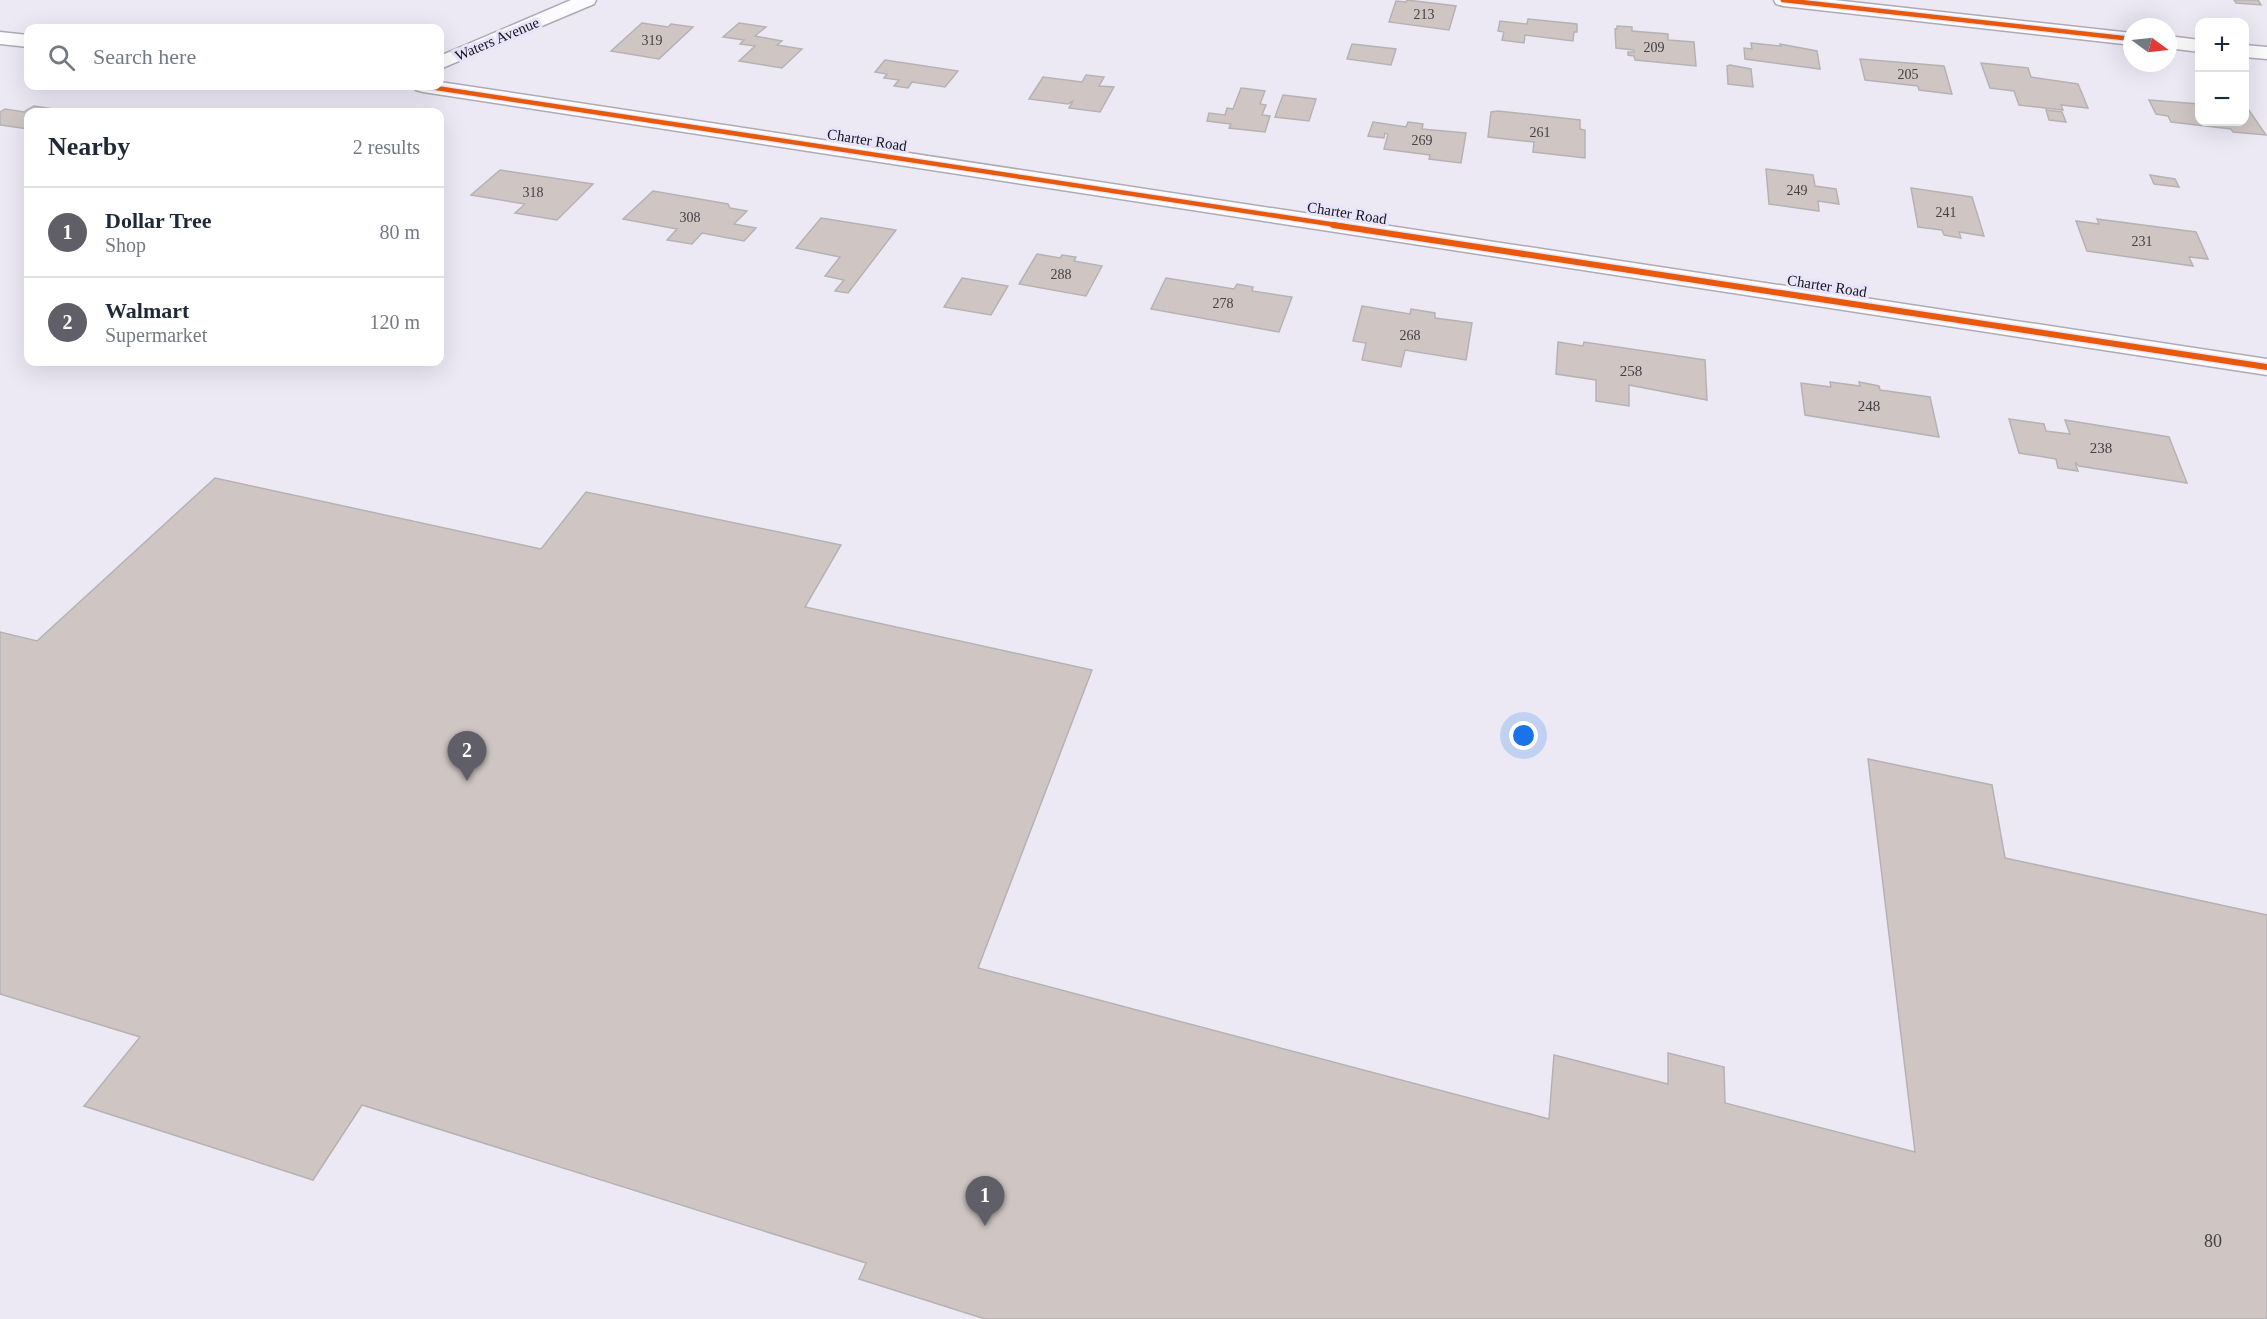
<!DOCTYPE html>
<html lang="en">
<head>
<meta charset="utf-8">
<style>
	:root { --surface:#fff; --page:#f6f6f7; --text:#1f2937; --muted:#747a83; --line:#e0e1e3; --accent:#605e67 }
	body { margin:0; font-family:"Times New Roman",serif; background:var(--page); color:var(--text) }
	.controls { position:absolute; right:18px; top:18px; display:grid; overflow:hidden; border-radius:12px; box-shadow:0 6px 24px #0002 }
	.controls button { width:54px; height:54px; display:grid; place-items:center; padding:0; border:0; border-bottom:2px solid var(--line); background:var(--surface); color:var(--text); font:30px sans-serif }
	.compass { position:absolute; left:2123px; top:18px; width:54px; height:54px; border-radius:50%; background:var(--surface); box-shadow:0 6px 24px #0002; rotate:105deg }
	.you { position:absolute; left:1524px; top:736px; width:21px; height:21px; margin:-15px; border:4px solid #fff; border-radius:50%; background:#1a73e8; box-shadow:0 0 0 9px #1a73e833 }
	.badge { display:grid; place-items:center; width:39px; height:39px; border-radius:50%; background:var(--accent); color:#fff; font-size:20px; font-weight:700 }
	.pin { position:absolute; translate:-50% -50px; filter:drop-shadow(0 2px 3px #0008) }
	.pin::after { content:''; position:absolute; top:32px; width:21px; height:18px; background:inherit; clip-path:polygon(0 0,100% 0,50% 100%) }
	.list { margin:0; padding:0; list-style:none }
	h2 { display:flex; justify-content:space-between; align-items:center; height:78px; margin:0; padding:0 24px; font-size:26px }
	h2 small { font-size:20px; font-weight:400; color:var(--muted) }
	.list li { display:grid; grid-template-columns:39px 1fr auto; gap:18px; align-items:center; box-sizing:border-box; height:90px; padding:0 24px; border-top:2px solid var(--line) }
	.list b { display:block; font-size:22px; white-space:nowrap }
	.list p { margin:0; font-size:20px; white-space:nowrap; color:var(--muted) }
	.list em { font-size:20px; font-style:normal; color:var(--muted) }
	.icon { flex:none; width:33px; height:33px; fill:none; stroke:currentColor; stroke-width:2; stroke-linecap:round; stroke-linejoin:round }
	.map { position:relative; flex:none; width:2267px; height:1319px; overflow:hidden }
	.search { position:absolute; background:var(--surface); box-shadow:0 6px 24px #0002; left:24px; top:24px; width:420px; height:66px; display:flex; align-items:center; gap:15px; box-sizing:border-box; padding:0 21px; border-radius:12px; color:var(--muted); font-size:22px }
	.panel { position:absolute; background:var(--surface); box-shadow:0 6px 24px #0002; left:24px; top:108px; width:420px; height:258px; border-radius:12px }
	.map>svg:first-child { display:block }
</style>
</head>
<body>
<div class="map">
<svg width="2267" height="1319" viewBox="0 0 2267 1319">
	<rect width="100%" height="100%" fill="#ece9f5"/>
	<g fill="#cfc6c4" stroke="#b6b2b4" stroke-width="1.5">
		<polygon points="1407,0 1456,6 1449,30 1389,22 1396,1 1406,2"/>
		<polygon points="2234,0 2258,0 2261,5 2236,3"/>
		<polygon points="1528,19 1577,24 1577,32 1574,32 1573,41 1525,35 1524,43 1502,40 1504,32 1498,31 1500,21 1527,24"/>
		<polygon points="642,23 668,27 671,24 693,27 659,59 611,51"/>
		<polygon points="739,23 766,27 755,36 782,41 777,45 802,49 782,68 739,61 755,46 740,44 744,40 723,37"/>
		<polygon points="1617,26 1632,27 1632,31 1668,34 1668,40 1694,42 1696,66 1635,60 1634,56 1628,55 1628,52 1634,52 1634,50 1616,48 1615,29 1617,29"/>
		<polygon points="1751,43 1781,46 1780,44 1817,51 1820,69 1745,59 1744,48 1752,49"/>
		<polygon points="1352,44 1396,49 1391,65 1347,59"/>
		<polygon points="1860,59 1944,66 1952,94 1919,90 1918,86 1865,80"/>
		<polygon points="885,60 958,71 945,87 912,82 908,88 894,86 899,80 884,78 887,74 875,72"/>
		<polygon points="1981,63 2028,68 2031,77 2078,84 2088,108 2061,105 2063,110 2019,105 2014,91 1990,88"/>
		<polygon points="1730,65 1751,69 1753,87 1728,84 1727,66"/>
		<polygon points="1086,75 1104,77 1099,86 1114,87 1100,112 1069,108 1073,101 1068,104 1029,99 1043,77 1082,82"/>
		<polygon points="1241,88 1265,91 1260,104 1266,105 1262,115 1270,116 1265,132 1229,128 1231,124 1207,121 1209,113 1225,115 1227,108 1233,109"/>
		<polygon points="1283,95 1316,99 1309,121 1275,117"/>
		<polygon points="2149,100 2199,104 2200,122 2244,122 2244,103 2266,135 2233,132 2231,129 2171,122 2168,116 2156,114"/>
		<polygon points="34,106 73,112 28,112 28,129 0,125 0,112 5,109 24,112"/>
		<polygon points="2046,110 2062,112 2066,122 2049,120"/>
		<polygon points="1498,111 1580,120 1580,129 1585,130 1585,158 1533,152 1534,142 1488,137 1491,112"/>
		<polygon points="1373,122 1406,127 1408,122 1423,124 1422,129 1466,133 1461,163 1429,159 1430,155 1384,149 1388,134 1385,133 1384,138 1368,136"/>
		<polygon points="1766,169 1813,175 1815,186 1836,189 1839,204 1818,201 1819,211 1769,204"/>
		<polygon points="500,170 593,184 557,220 515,213 525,204 471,195"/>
		<polygon points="2150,175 2175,179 2179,187 2154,184"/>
		<polygon points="1911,188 1972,197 1984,236 1959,232 1961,238 1944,235 1942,230 1918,227"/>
		<polygon points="653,191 728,204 730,208 747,211 734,224 756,228 744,241 702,233 692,244 667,240 677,229 623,219"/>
		<polygon points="821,218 896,230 848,293 835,291 844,280 825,276 840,257 796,248"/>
		<polygon points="2097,219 2196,232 2208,259 2189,257 2193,266 2087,251 2076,221 2099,224"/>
		<polygon points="1037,254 1060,258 1062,255 1076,257 1074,261 1102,266 1086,296 1019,284"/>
		<polygon points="962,278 1008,286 991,315 944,307"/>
		<polygon points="1166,278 1234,289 1237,284 1253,287 1252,291 1292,297 1279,332 1151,309"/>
		<polygon points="1362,306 1410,314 1411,309 1435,313 1435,318 1472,323 1466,360 1405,350 1401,367 1362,360 1366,343 1353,341"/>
		<polygon points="1558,342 1583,346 1584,342 1705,360 1707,400 1629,385 1629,406 1596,401 1596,380 1556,374"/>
		<polygon points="1830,382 1860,386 1859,382 1879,386 1880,390 1930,397 1939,437 1805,415 1801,383 1831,387"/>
		<polygon points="2009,419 2044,424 2046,431 2070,434 2065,420 2169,437 2187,483 2079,466 2075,462 2078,471 2058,468 2056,459 2019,453"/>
		<polygon points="215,478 541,549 586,492 841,545 805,607 1092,670 978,968 1549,1119 1554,1055 1668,1084 1668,1053 1724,1067 1725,1103 1915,1152 1868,759 1992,785 2005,858 2267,915 2267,1319 985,1319 859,1279 866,1263 362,1105 313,1180 84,1106 140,1037 0,994 0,632 37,641"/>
	</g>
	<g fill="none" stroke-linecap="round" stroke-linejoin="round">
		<g stroke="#adabb5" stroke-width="3">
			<g id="minor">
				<polygon points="571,0 596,0 594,4 440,69 440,56"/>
				<polygon points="1774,0 1834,0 2132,33 2132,45 1783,6 1776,4"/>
				<polygon points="0,32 28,35 28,47 0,44"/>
				<polygon points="2168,36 2200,40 2200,52 2168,48"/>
				<polygon points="2244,45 2267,47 2267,59 2244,57"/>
				<polygon points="440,82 2267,359 2267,375 423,92 416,90 413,86 440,86"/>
			</g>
		</g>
		<use href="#minor" fill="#fcfcfe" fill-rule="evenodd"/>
		<g stroke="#e8e4fa" stroke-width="7">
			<g id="cycleway-far1">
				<polyline points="1783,0 2132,39"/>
				<polyline points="423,86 1343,226"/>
			</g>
		</g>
		<g stroke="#e8e4fa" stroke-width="9">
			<polyline id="cycleway" points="1333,225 2267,367"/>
		</g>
		<use href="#cycleway-far1" stroke="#e8590c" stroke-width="4.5"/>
		<use href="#cycleway" stroke="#e8590c" stroke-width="6"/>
	</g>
	<g text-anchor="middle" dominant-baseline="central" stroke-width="6" stroke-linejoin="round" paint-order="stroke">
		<g font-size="14" fill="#444044">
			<text x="1424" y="14">213</text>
			<text x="652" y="40">319</text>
			<text x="1654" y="47">209</text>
			<text x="1908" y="74">205</text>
			<text x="1540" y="132">261</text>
			<text x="1422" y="140">269</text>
			<text x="1797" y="190">249</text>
			<text x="533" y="192">318</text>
			<text x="1946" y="212">241</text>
			<text x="690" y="217">308</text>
			<text x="2142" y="241">231</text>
			<text x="1061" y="274">288</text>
			<text x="1223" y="303">278</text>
			<text x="1410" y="335">268</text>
		</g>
		<g font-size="15" fill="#15131a" stroke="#e8e4fa">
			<text transform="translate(497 39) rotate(-23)">Waters Avenue</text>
			<text transform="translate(867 140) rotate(9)">Charter Road</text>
			<text transform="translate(1347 213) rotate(9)">Charter Road</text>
			<text transform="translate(1827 286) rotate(9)">Charter Road</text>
		</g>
		<g font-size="15" fill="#444044">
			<text x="1631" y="371">258</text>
			<text x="1869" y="406">248</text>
			<text x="2101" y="448">238</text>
		</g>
		<g font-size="18" fill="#444044">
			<text x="2213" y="1241">80</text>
		</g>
	</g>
</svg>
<div class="controls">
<button>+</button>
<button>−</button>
</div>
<svg class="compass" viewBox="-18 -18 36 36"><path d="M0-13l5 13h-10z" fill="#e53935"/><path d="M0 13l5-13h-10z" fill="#747a83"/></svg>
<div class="you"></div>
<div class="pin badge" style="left:985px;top:1226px">1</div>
<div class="pin badge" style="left:467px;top:781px">2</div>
<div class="search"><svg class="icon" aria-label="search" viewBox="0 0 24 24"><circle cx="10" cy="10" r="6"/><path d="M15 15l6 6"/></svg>Search here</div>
<section class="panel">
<h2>Nearby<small>2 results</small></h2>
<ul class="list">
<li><span class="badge">1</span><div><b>Dollar Tree</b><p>Shop</p></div><em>80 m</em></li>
<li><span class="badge">2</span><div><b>Walmart</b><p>Supermarket</p></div><em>120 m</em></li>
</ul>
</section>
</div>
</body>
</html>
